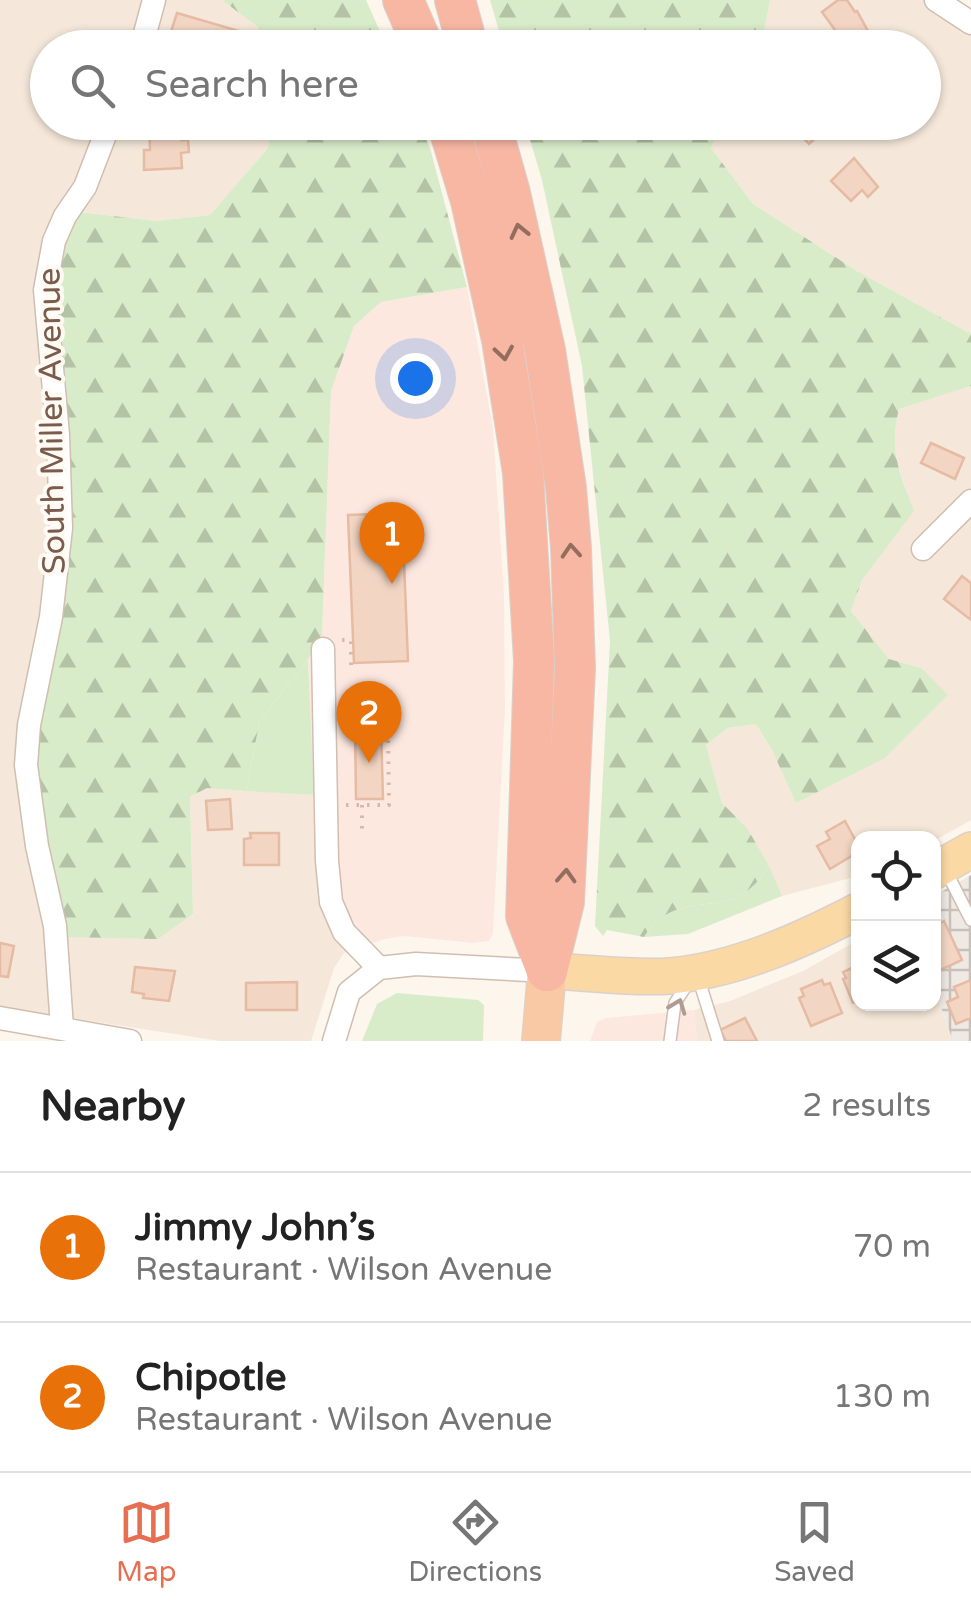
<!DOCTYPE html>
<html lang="en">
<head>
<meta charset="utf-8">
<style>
	:root { --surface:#fff; --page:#f2f2f2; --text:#222; --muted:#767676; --line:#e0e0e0; --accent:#e76f51 }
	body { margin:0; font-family:"Varela Round",sans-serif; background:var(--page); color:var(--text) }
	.controls { position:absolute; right:30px; bottom:30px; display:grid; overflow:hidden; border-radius:20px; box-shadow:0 2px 8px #0004 }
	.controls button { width:90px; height:90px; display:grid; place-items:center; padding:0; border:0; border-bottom:2px solid var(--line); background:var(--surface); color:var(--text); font:50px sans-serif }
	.you { position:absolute; left:415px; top:378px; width:35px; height:35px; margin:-25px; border:8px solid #fff; border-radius:50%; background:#1a73e8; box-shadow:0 0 0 15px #1a73e833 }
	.badge { display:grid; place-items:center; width:65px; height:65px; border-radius:50%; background:var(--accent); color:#fff; font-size:32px; font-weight:700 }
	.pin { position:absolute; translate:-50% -82px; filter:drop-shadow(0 2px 5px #0008) }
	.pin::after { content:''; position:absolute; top:52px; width:35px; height:30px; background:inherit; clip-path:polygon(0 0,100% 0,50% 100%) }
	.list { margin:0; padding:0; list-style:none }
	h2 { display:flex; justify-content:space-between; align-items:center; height:130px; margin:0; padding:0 40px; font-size:42px }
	h2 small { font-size:32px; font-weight:400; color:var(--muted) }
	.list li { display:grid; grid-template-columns:65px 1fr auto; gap:30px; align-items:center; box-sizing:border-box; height:150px; padding:0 40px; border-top:2px solid var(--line) }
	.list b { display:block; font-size:38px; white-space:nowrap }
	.list p { margin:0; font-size:32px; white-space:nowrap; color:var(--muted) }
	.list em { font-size:32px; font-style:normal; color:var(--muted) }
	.icon { flex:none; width:55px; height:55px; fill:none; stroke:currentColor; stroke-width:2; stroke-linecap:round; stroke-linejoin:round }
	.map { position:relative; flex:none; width:971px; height:1041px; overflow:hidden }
	.search { position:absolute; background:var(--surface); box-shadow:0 2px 8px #0004; left:30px; right:30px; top:30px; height:110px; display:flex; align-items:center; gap:25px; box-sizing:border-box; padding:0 35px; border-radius:55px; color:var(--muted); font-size:38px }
	.sheet { height:430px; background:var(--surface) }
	nav { display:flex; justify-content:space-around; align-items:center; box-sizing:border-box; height:140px; border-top:2px solid var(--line); background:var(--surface); font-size:28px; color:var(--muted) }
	nav a { display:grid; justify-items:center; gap:5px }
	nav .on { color:var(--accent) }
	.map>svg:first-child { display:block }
</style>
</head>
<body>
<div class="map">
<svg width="971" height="1041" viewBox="0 0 971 1041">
	<defs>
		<pattern id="industrial-grid" width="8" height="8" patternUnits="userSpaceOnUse" patternTransform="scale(2.5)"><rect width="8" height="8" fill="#efe9e4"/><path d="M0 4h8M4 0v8" fill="none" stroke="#c7c0bb"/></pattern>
		<pattern id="forest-firs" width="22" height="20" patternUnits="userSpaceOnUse" patternTransform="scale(2.5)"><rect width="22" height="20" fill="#d8ecc9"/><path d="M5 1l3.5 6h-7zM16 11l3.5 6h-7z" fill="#b4c2a5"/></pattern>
	</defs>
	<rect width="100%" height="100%" fill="#fdf6ec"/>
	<g fill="#f5e8da">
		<polygon points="0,0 222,0 267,34 276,47 48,48 48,122 271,123 268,148 210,215 156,221 80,212 61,897 67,936 193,915 190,797 207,788 314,795 318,901 344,953 334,968 311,1041 220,1041 0,1007"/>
		<polygon points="770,0 958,0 971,12 971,334 857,271 753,204 711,148 720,123 924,122 924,48 761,47"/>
		<polygon points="971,386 971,820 934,841 934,838 858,838 858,876 782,896 747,828 722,803 706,745 728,728 756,724 772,750 796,802 921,668 889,659 851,611 862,580 913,511 899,468 892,435 899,409"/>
		<polygon points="858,940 858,1004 934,1004 934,987 953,1041 697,1041 694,1010 730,1001 803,971"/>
	</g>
	<g fill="#fde8e0">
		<polygon points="467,287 493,428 504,596 505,708 493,933 489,941 473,943 404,936 385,939 344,953 318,901 308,661 322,635 331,391 354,326 381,302"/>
		<polygon points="694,1010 697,1041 590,1041 597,1022 606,1018"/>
	</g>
	<polygon fill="url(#industrial-grid)" points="971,875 971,1041 953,1041 934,987 934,896"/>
	<g fill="#d8ecc9">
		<polygon points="308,660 314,795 246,791 260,720"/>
		<path d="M 769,866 L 782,896 L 688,934 L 644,937 C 683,879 729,931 769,866 Z"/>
		<polygon points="397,993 478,1000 484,1005 483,1041 362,1041 377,1004"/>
	</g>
	<g fill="url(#forest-firs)">
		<polygon points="222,0 366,0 387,47 276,47 267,34"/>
		<polygon points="490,0 770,0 761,47 504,48"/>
		<polygon points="271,123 419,123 430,148 467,287 381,302 354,326 331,391 322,635 308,660 260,720 246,791 207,788 190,797 193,914 158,939 67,937 38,806 35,750 62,600 52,294 59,245 79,212 156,221 210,215 268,148"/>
		<path d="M 525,123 L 720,123 L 711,148 L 753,204 L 857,271 L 971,334 L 971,386 L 899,409 C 888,450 900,473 914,511 L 862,580 L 851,611 L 889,659 L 921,668 L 948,695 L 885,758 L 796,803 L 772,750 L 756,724 L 728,728 L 706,745 L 722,803 L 747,828 L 769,866 C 729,931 683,879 644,937 L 607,930 L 603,936 L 595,926 L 610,641 L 582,366 L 542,180 Z"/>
	</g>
	<g fill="#f3d5c3" stroke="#e6bba3" stroke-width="2.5">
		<polygon points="838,0 847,0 855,12 857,11 869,33 848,48 822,12"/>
		<polygon points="177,13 239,31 234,48 189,48 168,41"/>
		<polygon points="149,122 180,122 181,140 188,140 189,152 181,153 182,168 144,170 144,150 150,150"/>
		<polygon points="788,122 818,122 825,129 809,144"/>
		<polygon points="854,158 878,187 868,197 862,190 851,201 831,181"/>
		<polygon points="931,443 964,458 955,479 921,463"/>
		<polygon points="402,513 408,661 354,663 348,515"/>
		<polygon points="962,576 971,583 971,620 944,599"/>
		<polygon points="381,726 383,799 356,799 355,727"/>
		<polygon points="230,799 232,829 208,830 206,801"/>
		<polygon points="845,821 858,845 858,852 830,869 817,846 830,839 826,832"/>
		<polygon points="250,833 279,833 279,865 244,865 244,839 251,838"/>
		<polygon points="944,921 962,960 934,973 934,926"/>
		<polygon points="0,943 14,946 8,977 0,976"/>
		<polygon points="858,965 858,1001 853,1003 843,979 846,978 843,972"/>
		<polygon points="135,967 175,971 169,1001 143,998 144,994 132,992"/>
		<polygon points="822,980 824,985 830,983 842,1013 811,1026 799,998 804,996 801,989"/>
		<polygon points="971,980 971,1018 956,1024 947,1002 958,997 954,987"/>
		<polygon points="297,982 297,1010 246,1010 246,983"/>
		<polygon points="745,1018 757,1041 726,1041 720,1030"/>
	</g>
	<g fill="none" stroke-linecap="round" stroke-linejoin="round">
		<g stroke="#d1beb0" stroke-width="14">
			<g id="service">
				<polyline points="945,869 971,920"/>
				<polyline points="698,977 718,1041"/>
				<polyline points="670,1041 675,1003 690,980"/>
			</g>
		</g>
		<g stroke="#d1beb0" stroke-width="25">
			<g id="minor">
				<polyline points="936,0 971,23"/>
				<polyline points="141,48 154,0"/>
				<polyline points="923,549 971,501"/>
				<polyline points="323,649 327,861 331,902 344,932 379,968"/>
				<polyline points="0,1018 130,1041"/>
				<polyline points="62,1028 55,926 37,846 26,765 29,725 51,617 61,528 58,435 45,290 54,241 65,216 85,187 110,122"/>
				<polyline points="334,1041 349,992 379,968 416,964 547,971"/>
			</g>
		</g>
		<g stroke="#dad1cd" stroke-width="38">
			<g id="primary">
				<polyline points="934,871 971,850"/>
				<path d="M 547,971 C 587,972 630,979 670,976 C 736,970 800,941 858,911"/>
			</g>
		</g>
		<g stroke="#dad1cd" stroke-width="40">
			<polyline id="trunk" points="541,1041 547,971"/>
		</g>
		<g stroke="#dad1cd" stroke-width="42">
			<g id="motorway">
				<polyline points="403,0 424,48"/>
				<polyline points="455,0 468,48"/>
				<polyline points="447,122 471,201 502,340 523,473 534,661 526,916 547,971"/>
				<polyline points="490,122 510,193 545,350 566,488 571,548 575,669 564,902 547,971"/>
			</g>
		</g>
		<g stroke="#d9b8a5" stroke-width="4" stroke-dasharray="2.5 8" stroke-linecap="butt">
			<polyline points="342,640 351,640 351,667"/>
			<polyline points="346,805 389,805 388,727 392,695"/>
			<polyline points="362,805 362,836"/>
		</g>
		<use href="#service" stroke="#fff" stroke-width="11"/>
		<use href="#minor" stroke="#fff" stroke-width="22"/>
		<use href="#primary" stroke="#fbd9a5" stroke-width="35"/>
		<use href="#trunk" stroke="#f9c8a4" stroke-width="38"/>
		<use href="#motorway" stroke="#f7b7a3" stroke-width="40"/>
	</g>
	<defs><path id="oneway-chevron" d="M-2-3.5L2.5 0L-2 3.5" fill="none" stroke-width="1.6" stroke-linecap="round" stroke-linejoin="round" transform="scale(2.5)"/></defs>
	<g stroke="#936e5e">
		<use href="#oneway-chevron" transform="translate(519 231) rotate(-103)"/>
		<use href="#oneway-chevron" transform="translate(504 353) rotate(81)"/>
		<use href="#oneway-chevron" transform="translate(571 551) rotate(-94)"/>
		<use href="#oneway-chevron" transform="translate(566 876) rotate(-87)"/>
	</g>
	<use stroke="#af9d94" href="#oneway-chevron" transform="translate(678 1006) rotate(-69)"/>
	<g text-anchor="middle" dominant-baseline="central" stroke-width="8" stroke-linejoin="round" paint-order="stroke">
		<g font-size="32" fill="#7a5c4d" stroke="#fffaf3">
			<text transform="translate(52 421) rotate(-91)">South Miller Avenue</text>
		</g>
	</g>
</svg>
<div class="controls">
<button><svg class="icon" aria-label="locate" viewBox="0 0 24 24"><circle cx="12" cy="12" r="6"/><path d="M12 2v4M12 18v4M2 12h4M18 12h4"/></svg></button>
<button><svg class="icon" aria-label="layers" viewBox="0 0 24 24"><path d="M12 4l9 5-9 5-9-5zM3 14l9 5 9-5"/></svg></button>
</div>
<div class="you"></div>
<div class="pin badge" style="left:392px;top:584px;background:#e8710a">1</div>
<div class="pin badge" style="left:369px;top:763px;background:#e8710a">2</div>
<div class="search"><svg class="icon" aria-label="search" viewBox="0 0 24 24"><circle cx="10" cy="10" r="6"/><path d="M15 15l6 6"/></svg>Search here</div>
</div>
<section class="sheet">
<h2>Nearby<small>2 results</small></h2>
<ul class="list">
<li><span class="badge" style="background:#e8710a">1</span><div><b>Jimmy John’s</b><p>Restaurant · Wilson Avenue</p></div><em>70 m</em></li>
<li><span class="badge" style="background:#e8710a">2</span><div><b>Chipotle</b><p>Restaurant · Wilson Avenue</p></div><em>130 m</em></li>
</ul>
</section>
<nav>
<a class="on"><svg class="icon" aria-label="map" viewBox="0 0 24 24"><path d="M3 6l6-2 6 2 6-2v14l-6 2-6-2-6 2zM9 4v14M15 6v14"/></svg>Map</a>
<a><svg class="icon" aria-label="directions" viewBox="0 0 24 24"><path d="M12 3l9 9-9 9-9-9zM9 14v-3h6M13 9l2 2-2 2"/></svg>Directions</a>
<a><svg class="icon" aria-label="saved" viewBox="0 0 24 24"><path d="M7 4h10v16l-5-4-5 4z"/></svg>Saved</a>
</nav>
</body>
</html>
